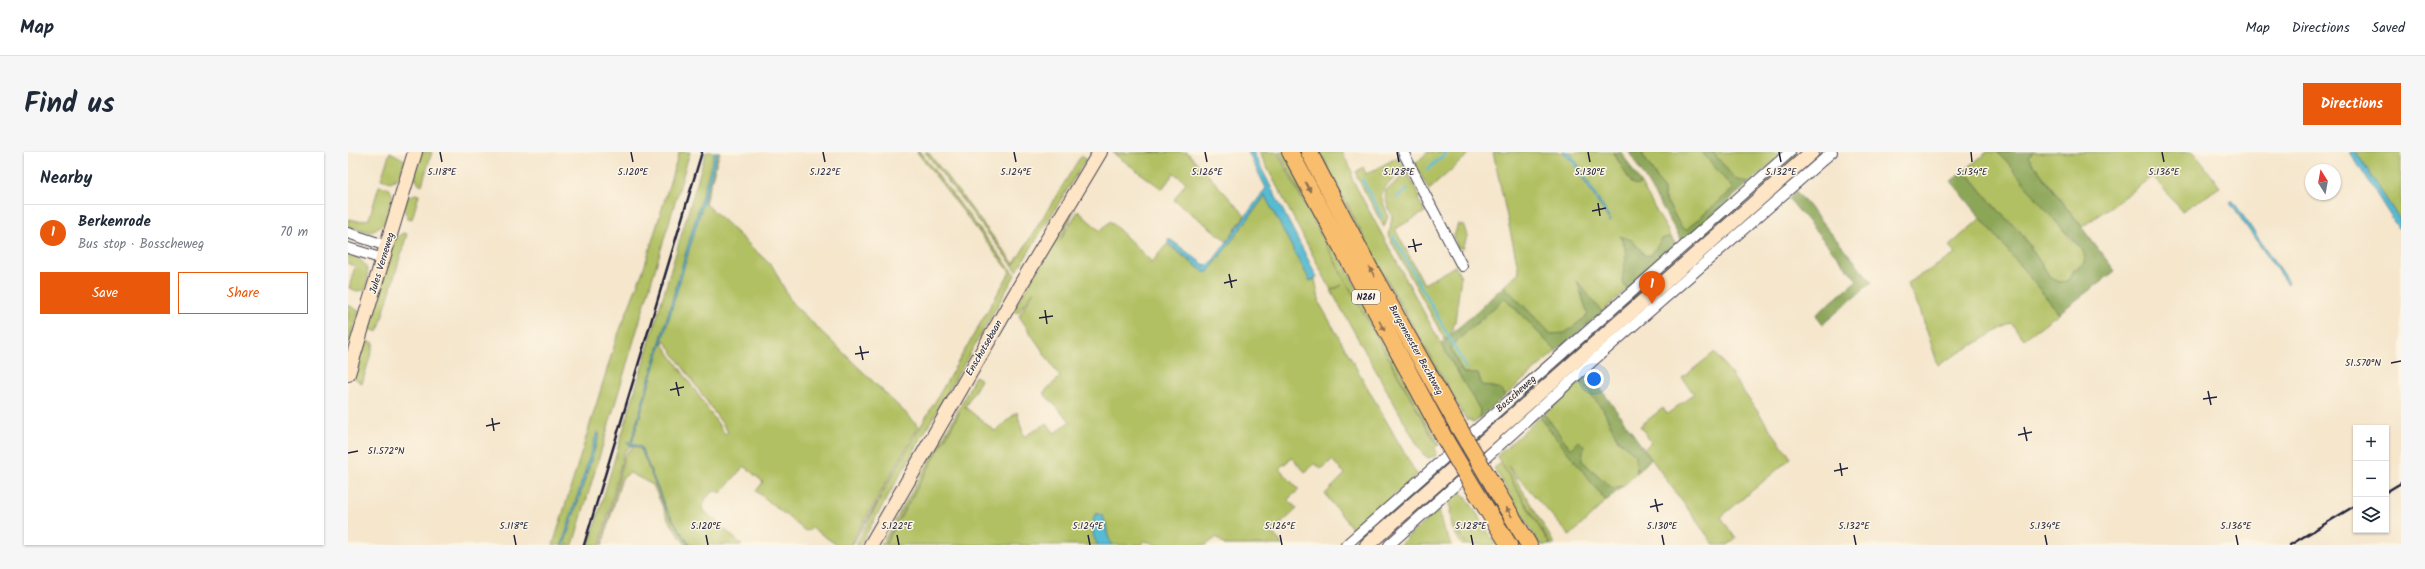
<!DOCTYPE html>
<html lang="en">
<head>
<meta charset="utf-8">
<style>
	:root { --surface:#fff; --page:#f6f6f7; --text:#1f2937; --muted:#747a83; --line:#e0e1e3; --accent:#ea580c }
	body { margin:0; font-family:Kalam,sans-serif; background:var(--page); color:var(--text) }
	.controls { position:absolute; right:12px; bottom:12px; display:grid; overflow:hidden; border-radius:0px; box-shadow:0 1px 3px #0004 }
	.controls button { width:36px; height:36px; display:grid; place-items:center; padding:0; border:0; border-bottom:1px solid var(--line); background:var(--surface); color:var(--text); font:20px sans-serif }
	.compass { position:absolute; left:1957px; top:12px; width:36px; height:36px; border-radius:50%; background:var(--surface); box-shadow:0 1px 3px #0004; rotate:349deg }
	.you { position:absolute; left:1246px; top:227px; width:14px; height:14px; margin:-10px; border:3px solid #fff; border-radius:50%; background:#1a73e8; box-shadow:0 0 0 6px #1a73e833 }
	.badge { display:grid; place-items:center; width:26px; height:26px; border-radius:50%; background:var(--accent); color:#fff; font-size:13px; font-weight:700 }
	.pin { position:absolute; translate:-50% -33px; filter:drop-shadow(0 1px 2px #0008) }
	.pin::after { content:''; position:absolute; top:21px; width:14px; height:12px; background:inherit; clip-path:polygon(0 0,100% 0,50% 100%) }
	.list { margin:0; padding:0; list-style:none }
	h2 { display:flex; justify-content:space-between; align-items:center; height:52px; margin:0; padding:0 16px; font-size:17px }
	h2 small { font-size:13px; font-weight:400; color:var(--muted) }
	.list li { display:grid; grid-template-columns:26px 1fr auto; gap:12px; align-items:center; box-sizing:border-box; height:56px; padding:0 16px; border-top:1px solid var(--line) }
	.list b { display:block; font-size:15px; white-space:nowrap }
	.list p { margin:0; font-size:13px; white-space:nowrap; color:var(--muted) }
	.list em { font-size:13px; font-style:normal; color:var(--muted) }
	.actions { display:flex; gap:8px; padding:12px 16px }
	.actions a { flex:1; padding:9px 0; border:1px solid var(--accent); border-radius:0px; text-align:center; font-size:14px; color:var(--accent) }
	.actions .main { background:var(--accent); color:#fff }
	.icon { flex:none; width:22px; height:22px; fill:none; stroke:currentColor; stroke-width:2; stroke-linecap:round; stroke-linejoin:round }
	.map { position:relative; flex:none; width:2053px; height:393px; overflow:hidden; border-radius:0px }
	header { display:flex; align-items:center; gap:24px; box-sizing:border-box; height:56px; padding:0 20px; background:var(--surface); border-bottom:1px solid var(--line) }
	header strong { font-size:19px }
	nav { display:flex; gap:22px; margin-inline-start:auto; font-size:14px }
	.intro { display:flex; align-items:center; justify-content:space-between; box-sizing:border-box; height:96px; padding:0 24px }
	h1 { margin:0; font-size:28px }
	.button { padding:10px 18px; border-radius:0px; background:var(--accent); color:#fff; font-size:14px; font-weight:700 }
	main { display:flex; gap:24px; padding:0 24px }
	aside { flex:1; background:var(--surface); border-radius:0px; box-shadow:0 1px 3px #0004 }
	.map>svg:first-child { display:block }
</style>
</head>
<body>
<header>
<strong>Map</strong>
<nav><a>Map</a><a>Directions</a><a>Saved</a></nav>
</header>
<div class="intro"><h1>Find us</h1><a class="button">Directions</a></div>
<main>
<aside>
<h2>Nearby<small></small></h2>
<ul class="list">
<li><span class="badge">1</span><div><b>Berkenrode</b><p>Bus stop · Bosscheweg</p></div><em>70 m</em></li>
</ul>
<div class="actions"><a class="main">Save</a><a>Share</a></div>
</aside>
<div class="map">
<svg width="2053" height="393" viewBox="0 0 2053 393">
	<rect width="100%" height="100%" fill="#fcf5e5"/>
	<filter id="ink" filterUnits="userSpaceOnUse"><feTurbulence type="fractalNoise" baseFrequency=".025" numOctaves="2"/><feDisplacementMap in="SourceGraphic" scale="8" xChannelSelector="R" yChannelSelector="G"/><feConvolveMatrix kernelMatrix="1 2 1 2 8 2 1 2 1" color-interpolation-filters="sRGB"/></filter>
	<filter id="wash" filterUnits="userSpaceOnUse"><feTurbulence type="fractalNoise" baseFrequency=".012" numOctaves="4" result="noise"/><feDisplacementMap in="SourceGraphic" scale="16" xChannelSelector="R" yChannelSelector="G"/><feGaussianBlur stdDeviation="0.9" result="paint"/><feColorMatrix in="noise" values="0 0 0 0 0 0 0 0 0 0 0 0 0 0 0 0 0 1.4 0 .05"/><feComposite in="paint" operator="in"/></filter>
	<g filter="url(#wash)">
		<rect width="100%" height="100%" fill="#f5e6cc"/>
		<g fill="#b1c062" stroke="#6a714e" fill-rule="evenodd">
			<polygon points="42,0 57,8 51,25 43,30 33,27"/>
			<polygon points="73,0 84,0 74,33 70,31 66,24"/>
			<polygon points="331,0 342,0 225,393 216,393 252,281 250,279 214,393 205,393 268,188 296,116"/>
			<polygon points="358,0 367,0 283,290 280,292 293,297 317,356 341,393 338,393 320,367 305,333 282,321 274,326 254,393 276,305 279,300 286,295 283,294 276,300 252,393 241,393"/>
			<path d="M 370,0 L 372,0 L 357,51 L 425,115 L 444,151 L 571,274 L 502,393 L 489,393 L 464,376 L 459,379 L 456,378 L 408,339 L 415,330 L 396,314 L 373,341 L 367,338 L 358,346 L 354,357 L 394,393 L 342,393 L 318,357 L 293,295 L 284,291 ZM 316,188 L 380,280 L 377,282 L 315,192 Z"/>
			<polygon points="569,0 572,0 667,123 512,393 508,393 533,345 504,393 662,120"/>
			<polygon points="577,0 580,0 666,112 731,7 734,4 738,7 669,119"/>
			<polygon points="839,0 897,63 879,89 826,48 838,30 826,21 814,37 765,1"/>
			<polygon points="911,0 929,0 994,123 931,0 936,0 1092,292 1090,294 995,124 1089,294 1087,296 1088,304 1080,306 1074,301 985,142 983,139 994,133 983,138"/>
			<polygon points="967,0 971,0 1027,106 972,0 994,0 1004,18 1004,27 1093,192 1132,258 1131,266 1126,271 1120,267 1119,269 1028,108 1113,262 1110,263"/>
			<polygon points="1080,0 1123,0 1081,38 1067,12"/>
			<path d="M 1145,0 L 1265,0 L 1284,32 L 1293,32 L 1323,85 L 1315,86 L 1303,103 C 1292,105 1295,97 1288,93 C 1283,89 1277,87 1272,85 C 1280,98 1279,110 1275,124 L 1280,136 L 1254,160 L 1230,130 L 1240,163 L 1217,182 L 1203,182 L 1156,134 L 1171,120 Z"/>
			<polygon points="1293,0 1354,0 1385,37 1338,78 1334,76 1316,45 1316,38"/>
			<polygon points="1365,0 1437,0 1401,31 1387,27"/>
			<polygon points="1447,0 1456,0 1348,91 1348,90"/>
			<polygon points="1639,0 1649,0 1657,7 1721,85 1734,97 1737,104 1736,111 1725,119 1720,129 1711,130 1702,125 1671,78 1650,59 1617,18"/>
			<polygon points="1686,0 1846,0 1872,35 1834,59 1805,24 1734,75 1680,5"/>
			<polygon points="2008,0 2053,0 2053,70"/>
			<polygon points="1050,5 1057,17 1038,34 1033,44 1040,64 1036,75 1009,25 1008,20 1015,15 1018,22"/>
			<polygon points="1059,20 1072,45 1070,47 1077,60 1047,77 1076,132 1107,114 1113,124 1107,170 1103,182 1097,188 1041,85 1044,64 1037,46 1038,39"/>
			<polygon points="31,34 41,36 45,44 36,71 23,80 0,75 0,67 11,69 21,67"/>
			<polygon points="67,42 71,43 64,67 60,66 56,58 59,46"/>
			<path d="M 917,44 L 962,129 L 967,127 L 972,152 L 1069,323 L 1006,379 L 977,342 L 997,322 L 984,308 L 973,317 L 967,312 L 957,320 L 944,306 L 931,316 L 951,338 L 940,347 L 949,357 L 924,380 L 935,393 L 876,393 L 869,385 L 858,393 L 807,393 L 806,391 L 795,389 L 793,393 L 765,393 L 760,388 L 758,371 L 749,361 C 743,368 745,386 750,393 L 537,393 L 612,260 L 536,393 L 533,393 L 611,257 L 627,224 L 633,228 L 617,255 L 647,279 L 669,260 L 676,285 L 698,271 L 707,281 L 722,269 L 695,241 L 712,225 L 671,164 L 686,139 L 670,161 L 665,158 L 727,56 L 712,89 L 730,59 L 752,79 L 762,69 L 804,110 L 819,92 L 856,120 L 860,120 Z"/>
			<polygon points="1633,66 1711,161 1676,187 1663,171 1590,213 1572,158 1559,131 1608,102 1601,94"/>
			<polygon points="1110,72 1116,74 1119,84 1115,97 1109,95 1106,84"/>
			<polygon points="55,81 59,82 30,180 22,177 21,174 47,86"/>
			<polygon points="1334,101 1337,104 1307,132 1273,157 1272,155"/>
			<path d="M 0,102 C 20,108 23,120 17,138 L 9,139 L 1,136 L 7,114 L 0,112 Z"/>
			<polygon points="1157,146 1208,199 1157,244 1149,236 1134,233 1130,222 1115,221 1102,195"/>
			<polygon points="0,153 11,159 0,195"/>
			<polygon points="1262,164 1247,179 1248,181 1236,194 1011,393 1002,393 1097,308 1100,312 1129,287 1126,283"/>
			<polygon points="21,189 26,191 14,232 5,225 15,193"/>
			<polygon points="1367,200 1443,306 1373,365 1388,387 1380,393 1366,393 1296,297 1303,290 1292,274 1315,256 1319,262 1346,242 1334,226"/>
			<polygon points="1233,230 1255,257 1269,287 1288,303 1289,321 1275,334 1264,336 1234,309 1233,305 1223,297 1196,262"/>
			<polygon points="1192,265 1258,349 1222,384 1160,314 1207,393 1203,393 1149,304"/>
			<polygon points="1153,311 1202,393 1192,393 1146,316"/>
			<polygon points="1111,338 1117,345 1118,344 1148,393 1119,393 1105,370 1119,393 1114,393 1104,376 1102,358 1105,357 1102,356 1100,347"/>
			<polygon points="1091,357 1095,377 1104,393 1051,393"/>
		</g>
		<g fill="#8ca658" stroke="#57644a">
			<polygon points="1265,0 1273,0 1293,32 1287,34 1284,32"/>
			<polygon points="1281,0 1293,0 1316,38 1316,45 1334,76 1338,78 1385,37 1354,0 1365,0 1387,27 1401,31 1334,89"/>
			<polygon points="1649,0 1686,0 1680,5 1767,119 1711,161 1603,29 1617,18 1650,59 1671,78 1702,125 1711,130 1720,129 1725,119 1736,111 1737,104 1734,97 1701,62 1657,7"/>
			<polygon points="1448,39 1524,130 1475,172 1468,163 1509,128 1441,47"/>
			<path d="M 1272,84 L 1284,88 L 1297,104 L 1303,103 L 1315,86 L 1323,85 L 1329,94 L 1280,136 L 1276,134 C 1270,117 1286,107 1272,84 Z"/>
			<polygon points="1229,129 1254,160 1208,199 1157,146 1102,195 1115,221 1130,222 1134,233 1152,237 1157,244 1126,271 1131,266 1132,258 1093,192 1156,134 1203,182 1217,181 1240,163"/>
			<polygon points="1242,222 1303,307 1289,321 1288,303 1269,286 1255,257 1233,230"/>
			<polygon points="1196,262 1223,297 1231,289 1236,294 1234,309 1264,336 1275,334 1258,349 1192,265"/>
		</g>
		<g fill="#56bcd3" stroke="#3c6f87">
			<polygon points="367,0 370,0 284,291 293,295 318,357 341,393 317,356 293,297 278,290 283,290"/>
			<polygon points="900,0 905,0 969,125 962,129 917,44 860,120 856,120 820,91 820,88 823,88 855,112 860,113 864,110 918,36"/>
			<polygon points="1215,0 1221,0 1227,8 1263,68 1262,70 1226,12"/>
			<polygon points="2002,0 2008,0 2053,70 2053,77 2050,76"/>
			<polygon points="1883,49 1885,49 1941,131 1938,131 1882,51"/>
			<polygon points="249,280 251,282 216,393 214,393"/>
			<path d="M 747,362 L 754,363 C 760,373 757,384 765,393 L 750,393 C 743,383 744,374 747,362 Z"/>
		</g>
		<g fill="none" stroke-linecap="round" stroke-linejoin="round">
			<g stroke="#56bcd3" stroke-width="2.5">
				<polyline points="1079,18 1099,0"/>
				<polyline points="1014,27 1034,65"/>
				<polyline points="1049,46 1060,37"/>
				<polyline points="1045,84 1118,216"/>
			</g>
		</g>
	</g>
	<g filter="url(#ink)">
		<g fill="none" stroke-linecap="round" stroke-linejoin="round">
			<g stroke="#423f51" stroke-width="12">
				<g id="street">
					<polyline points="1055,0 1114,114"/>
					<polyline points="0,81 39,94"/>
					<polyline points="0,96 35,107"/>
					<polyline points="998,393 1442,0"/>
					<polyline points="1041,393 1247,207 1484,0"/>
				</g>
			</g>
			<g stroke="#423f51" stroke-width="16">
				<g id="secondary">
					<polyline points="0,222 67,0"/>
					<polyline points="523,393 676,127 752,0"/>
					<polyline points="1019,393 1464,0"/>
				</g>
			</g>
			<g stroke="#423f51" stroke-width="18">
				<g id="primary">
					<polyline points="942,0 1098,289"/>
					<polyline points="961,0 1022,117 1111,276"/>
					<polyline points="1139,323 1181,393"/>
					<polyline points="1125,335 1161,393"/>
				</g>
			</g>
			<use href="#street" stroke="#fff" stroke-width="10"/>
			<use href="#secondary" stroke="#fde5c5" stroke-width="14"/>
			<use href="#primary" stroke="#f9be6d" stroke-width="16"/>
			<g stroke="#22223b" stroke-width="2.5">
				<polyline points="2038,340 2053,331"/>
				<polyline points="236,393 354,0"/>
				<polyline points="1942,393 2008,353"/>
			</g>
			<g stroke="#423f51" stroke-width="18" stroke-linecap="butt">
				<g id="primary-bridge">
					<polyline points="1111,276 1139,323"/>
					<polyline points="1098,289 1125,335"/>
				</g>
			</g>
			<use href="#primary-bridge" stroke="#f9be6d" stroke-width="16"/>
		</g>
		<defs><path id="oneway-solid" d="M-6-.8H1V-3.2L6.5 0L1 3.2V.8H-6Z"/></defs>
		<g fill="#8e7054">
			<use href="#oneway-solid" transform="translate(960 35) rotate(62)"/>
			<use href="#oneway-solid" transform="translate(1024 120) rotate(-119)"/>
			<use href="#oneway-solid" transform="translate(1034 174) rotate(61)"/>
			<use href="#oneway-solid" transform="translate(1161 360) rotate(-121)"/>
		</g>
	</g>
	<path fill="none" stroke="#22223b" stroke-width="1.5" d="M 92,0 L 94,10M 283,0 L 285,10M 475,0 L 477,10M 666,0 L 668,10M 857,0 L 859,10M 1049,0 L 1051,10M 1240,0 L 1242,10M 1431,0 L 1433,10M 1623,0 L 1624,10M 1814,0 L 1816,10M 1250,51 L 1252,64M 1244,59 L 1258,56M 1065,87 L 1068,100M 1060,95 L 1074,92M 881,122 L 884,136M 876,131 L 889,128M 697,158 L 699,172M 691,166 L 705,164M 512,194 L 515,208M 507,202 L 521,200M 2043,211 L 2053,209M 328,230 L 331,244M 322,238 L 336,235M 1860,239 L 1863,253M 1855,247 L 1869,245M 144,266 L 146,279M 138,274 L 152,271M 1676,275 L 1679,289M 1670,283 L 1684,280M 0,301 L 10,299M 1492,311 L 1494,324M 1486,319 L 1500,316M 1307,347 L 1310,360M 1302,355 L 1315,352M 166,383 L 168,393M 358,383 L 360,393M 549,383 L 551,393M 740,383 L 742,393M 932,383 L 934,393M 1123,383 L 1125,393M 1314,383 L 1316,393M 1506,383 L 1508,393M 1697,383 L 1699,393M 1888,383 L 1890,393"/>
	<g text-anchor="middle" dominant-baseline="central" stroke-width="3" stroke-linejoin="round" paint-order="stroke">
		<rect fill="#fcf5e5" stroke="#63616e" stroke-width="1" x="1004" y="138" width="28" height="14" rx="3"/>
		<g font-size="9" font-weight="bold" fill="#22223b">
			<text x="1018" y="145">N261</text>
		</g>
		<g font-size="10" fill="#22223b" stroke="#fcf5e5">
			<text transform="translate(34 111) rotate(-73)">Jules Verneweg</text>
			<text transform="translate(636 196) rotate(-60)">Enschotsebaan</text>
			<text transform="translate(1068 198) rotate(61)">Burgemeester Bechtweg</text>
			<text transform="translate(1168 242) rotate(-42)">Bosscheweg</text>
		</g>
	</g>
	<g font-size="10" text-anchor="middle" fill="#22223b" stroke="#fcf5e5" stroke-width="3" stroke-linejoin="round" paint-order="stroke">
		<text x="94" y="23">5.118°E</text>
		<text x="285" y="23">5.120°E</text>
		<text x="477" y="23">5.122°E</text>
		<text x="668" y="23">5.124°E</text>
		<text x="859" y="23">5.126°E</text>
		<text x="1051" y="23">5.128°E</text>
		<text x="1242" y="23">5.130°E</text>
		<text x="1433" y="23">5.132°E</text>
		<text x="1624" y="23">5.134°E</text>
		<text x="1816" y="23">5.136°E</text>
		<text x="2015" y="214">51.570°N</text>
		<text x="38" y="302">51.572°N</text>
		<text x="166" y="377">5.118°E</text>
		<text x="358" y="377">5.120°E</text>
		<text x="549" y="377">5.122°E</text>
		<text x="740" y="377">5.124°E</text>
		<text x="932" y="377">5.126°E</text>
		<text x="1123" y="377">5.128°E</text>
		<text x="1314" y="377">5.130°E</text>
		<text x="1506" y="377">5.132°E</text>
		<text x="1697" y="377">5.134°E</text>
		<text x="1888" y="377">5.136°E</text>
	</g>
</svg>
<div class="controls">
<button>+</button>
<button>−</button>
<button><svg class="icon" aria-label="layers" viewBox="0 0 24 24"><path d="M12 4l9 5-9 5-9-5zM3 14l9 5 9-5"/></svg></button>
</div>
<svg class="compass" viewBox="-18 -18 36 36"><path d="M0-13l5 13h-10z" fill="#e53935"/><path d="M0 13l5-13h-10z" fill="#747a83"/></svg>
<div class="you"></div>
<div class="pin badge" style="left:1304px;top:152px">1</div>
</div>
</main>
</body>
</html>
